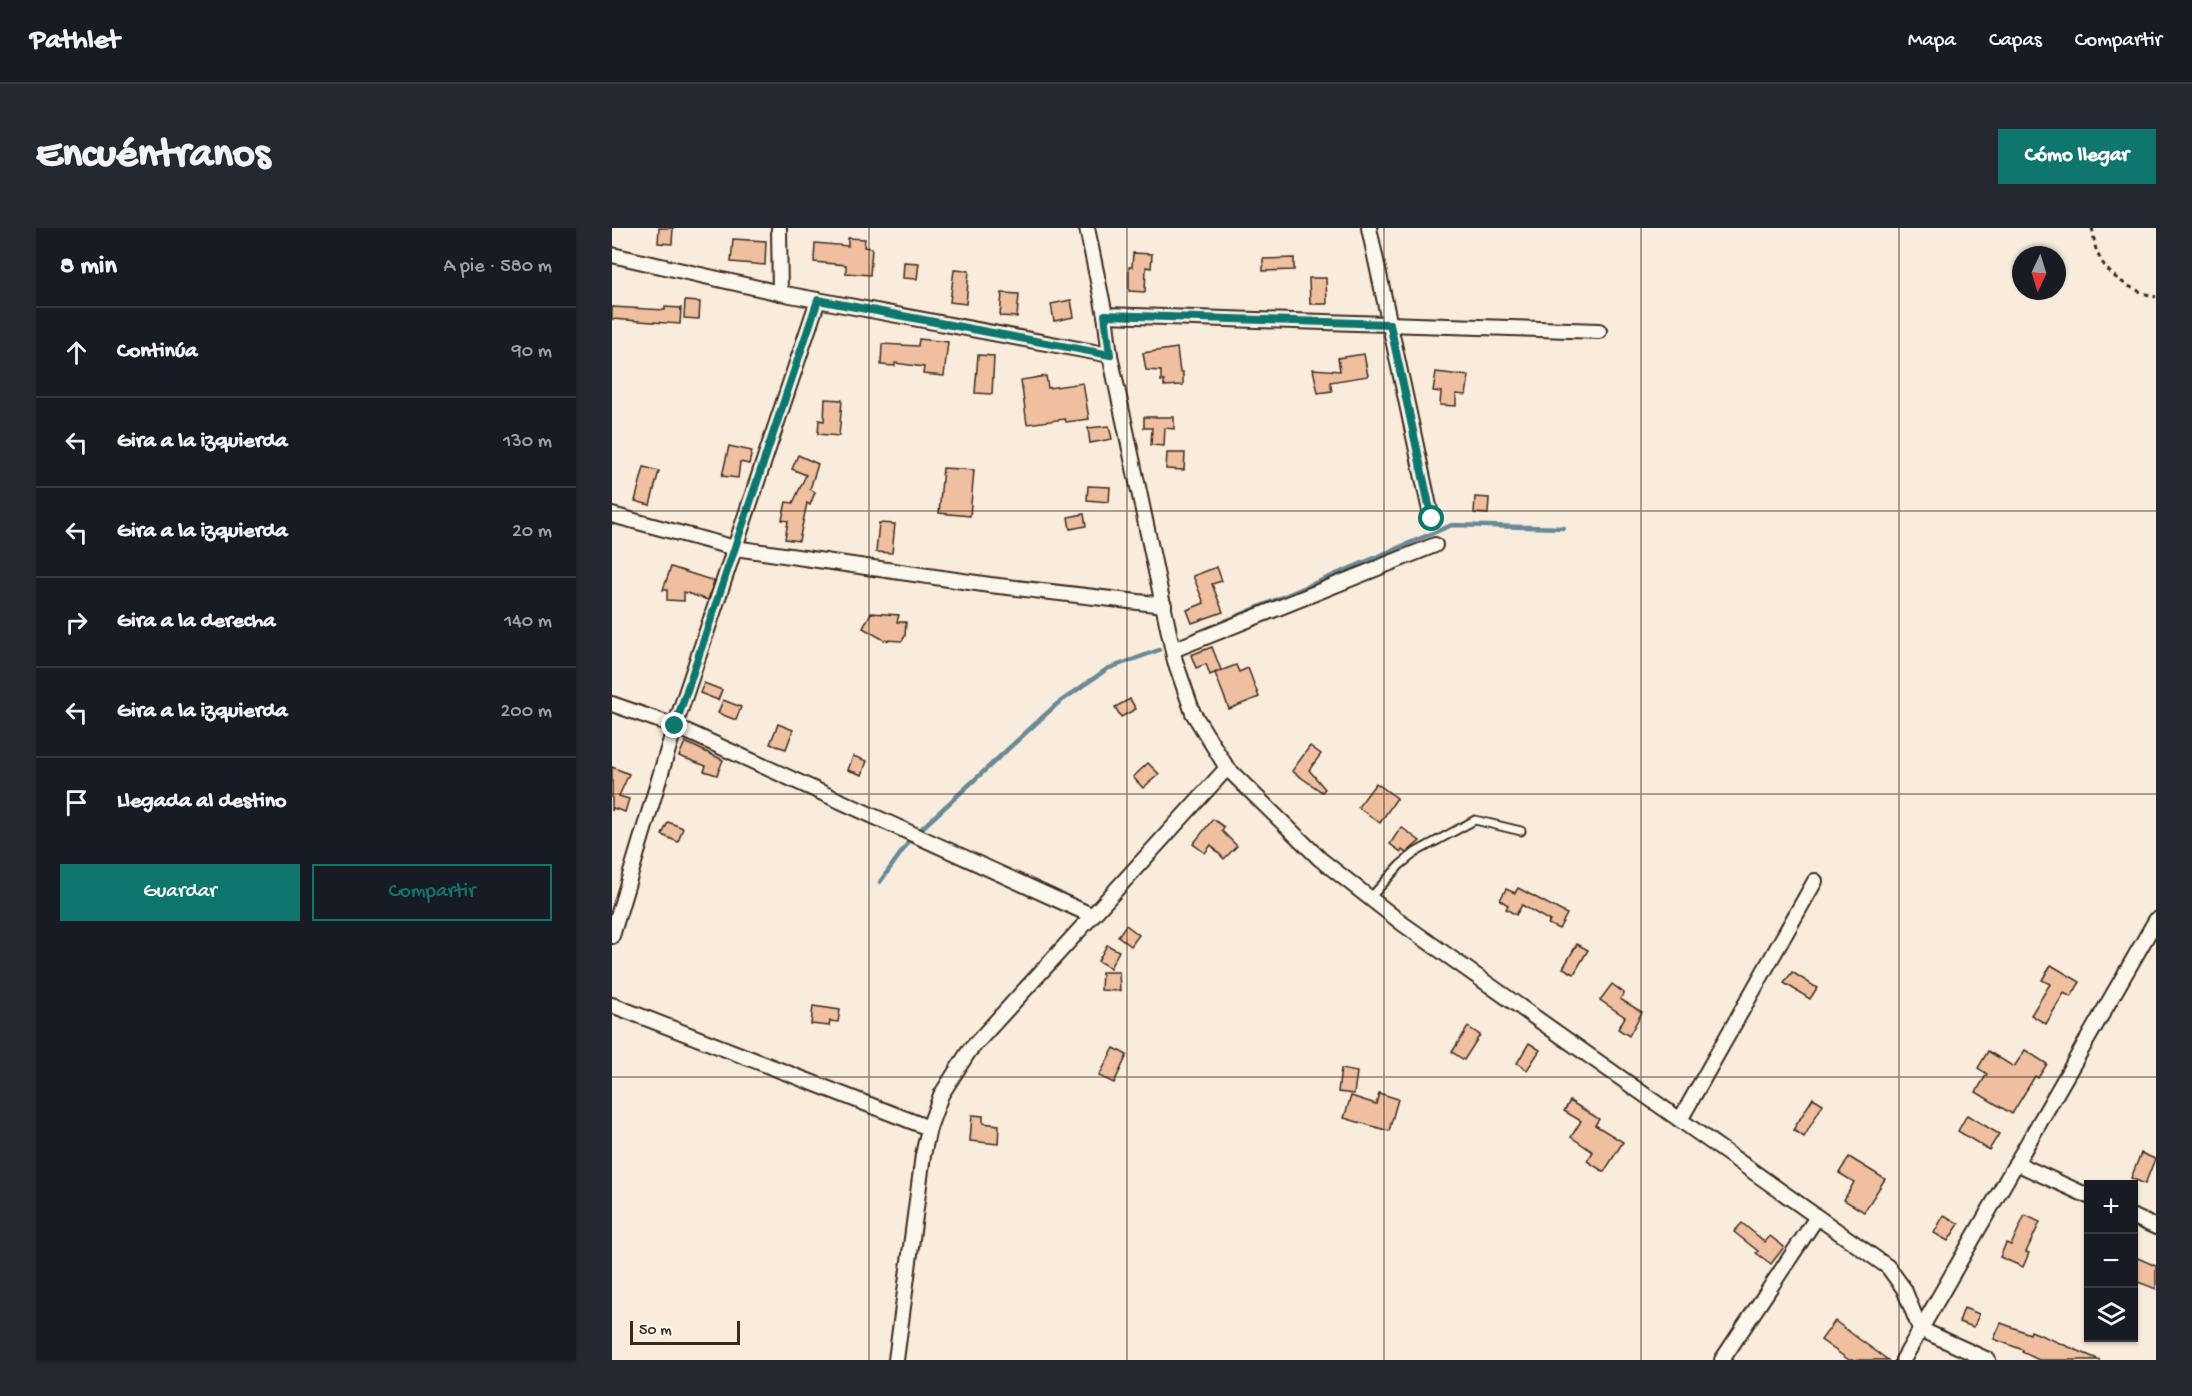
<!DOCTYPE html>
<html lang="es">
<head>
<meta charset="utf-8">
<style>
	:root { --surface:#171b24; --page:#242831; --text:#f1f3f6; --muted:#9ea1a6; --line:#363941; --accent:#0f766e }
	body { margin:0; font-family:"Gochi Hand",sans-serif; background:var(--page); color:var(--text) }
	.controls { position:absolute; right:18px; bottom:18px; display:grid; overflow:hidden; border-radius:0px; box-shadow:0 2px 4px #0004 }
	.controls button { width:54px; height:54px; display:grid; place-items:center; padding:0; border:0; border-bottom:2px solid var(--line); background:var(--surface); color:var(--text); font:30px sans-serif }
	.compass { position:absolute; left:1400px; top:18px; width:54px; height:54px; border-radius:50%; background:var(--surface); box-shadow:0 2px 4px #0004; rotate:184deg }
	.scale { position:absolute; left:18px; bottom:15px; width:110px; box-sizing:border-box; padding-left:6px; border:3px solid #3b2a1e; border-top:0; font-size:16px; line-height:21px; white-space:nowrap; color:#3b2a1e; -webkit-text-stroke:4px #fbf7ec; paint-order:stroke }
	.stop { position:absolute; width:18px; height:18px; margin:-14px; border:4px solid #0f766e; border-radius:50%; background:#fff }
	.stop.end { background:#0f766e; border-color:#fff; box-shadow:0 2px 6px #0008 }
	.list { margin:0; padding:0; list-style:none }
	h2 { display:flex; justify-content:space-between; align-items:center; height:78px; margin:0; padding:0 24px; font-size:26px }
	h2 small { font-size:20px; font-weight:400; color:var(--muted) }
	.list li { display:grid; grid-template-columns:39px 1fr auto; gap:18px; align-items:center; box-sizing:border-box; height:90px; padding:0 24px; border-top:2px solid var(--line) }
	.list b { display:block; font-size:22px; white-space:nowrap }
	.list em { font-size:20px; font-style:normal; color:var(--muted) }
	.actions { display:flex; gap:12px; padding:18px 24px }
	.actions a { flex:1; padding:14px 0; border:2px solid var(--accent); border-radius:0px; text-align:center; font-size:21px; color:var(--accent) }
	.actions .main { background:var(--accent); color:#fff }
	.icon { flex:none; width:33px; height:33px; fill:none; stroke:currentColor; stroke-width:2; stroke-linecap:round; stroke-linejoin:round }
	.map { position:relative; flex:none; width:1544px; height:1132px; overflow:hidden; border-radius:0px }
	header { display:flex; align-items:center; gap:36px; box-sizing:border-box; height:84px; padding:0 30px; background:var(--surface); border-bottom:2px solid var(--line) }
	header strong { font-size:28px }
	nav { display:flex; gap:33px; margin-inline-start:auto; font-size:21px }
	.intro { display:flex; align-items:center; justify-content:space-between; box-sizing:border-box; height:144px; padding:0 36px }
	h1 { margin:0; font-size:42px }
	.button { padding:15px 27px; border-radius:0px; background:var(--accent); color:#fff; font-size:21px; font-weight:700 }
	main { display:flex; gap:36px; padding:0 36px }
	aside { flex:1; background:var(--surface); border-radius:0px; box-shadow:0 2px 4px #0004 }
	.map>svg:first-child { display:block }
</style>
</head>
<body>
<header>
<strong>Pathlet</strong>
<nav><a>Mapa</a><a>Capas</a><a>Compartir</a></nav>
</header>
<div class="intro"><h1>Encuéntranos</h1><a class="button">Cómo llegar</a></div>
<main>
<aside>
<h2>8 min<small>A pie · 580 m</small></h2>
<ul class="list">
<li><svg class="icon" aria-label="ahead" viewBox="0 0 24 24"><path d="M12 20V5M6 11l6-6 6 6"/></svg><div><b>Continúa</b></div><em>90 m</em></li>
<li><svg class="icon" aria-label="left" viewBox="0 0 24 24"><path d="M17 20v-9H6M10 6l-5 5 5 5"/></svg><div><b>Gira a la izquierda</b></div><em>130 m</em></li>
<li><svg class="icon" aria-label="left" viewBox="0 0 24 24"><path d="M17 20v-9H6M10 6l-5 5 5 5"/></svg><div><b>Gira a la izquierda</b></div><em>20 m</em></li>
<li><svg class="icon" aria-label="right" viewBox="0 0 24 24"><path d="M7 20v-9h11M14 6l5 5-5 5"/></svg><div><b>Gira a la derecha</b></div><em>140 m</em></li>
<li><svg class="icon" aria-label="left" viewBox="0 0 24 24"><path d="M17 20v-9H6M10 6l-5 5 5 5"/></svg><div><b>Gira a la izquierda</b></div><em>200 m</em></li>
<li><svg class="icon" aria-label="arrive" viewBox="0 0 24 24"><path d="M6 21V4h12l-3 4 3 4H6"/></svg><div><b>Llegada al destino</b></div></li>
</ul>
<div class="actions"><a class="main">Guardar</a><a>Compartir</a></div>
</aside>
<div class="map">
<svg width="1544" height="1132" viewBox="0 0 1544 1132">
	<rect width="100%" height="100%" fill="#f9ecdd"/>
	<filter id="ink" filterUnits="userSpaceOnUse"><feTurbulence type="fractalNoise" baseFrequency=".0167" numOctaves="2"/><feDisplacementMap in="SourceGraphic" scale="12" xChannelSelector="R" yChannelSelector="G"/><feConvolveMatrix kernelMatrix="1 2 1 2 8 2 1 2 1" color-interpolation-filters="sRGB"/></filter>
	<g filter="url(#ink)">
		<g fill="none" stroke-linecap="round" stroke-linejoin="round">
			<g stroke="#688997" stroke-width="4.5">
				<polyline points="569,412 840,297 952,300"/>
				<polyline points="308,602 445,476 495,441 547,422"/>
				<polyline points="268,654 296,615"/>
			</g>
		</g>
		<g fill="#efbfa0" stroke="#3b2a1e" stroke-width="1.5">
			<polygon points="47,0 61,0 60,16 46,15"/>
			<polygon points="236,10 253,11 252,19 260,20 258,47 234,45 234,37 202,34 203,15 236,18"/>
			<polygon points="121,11 154,13 153,37 119,34"/>
			<polygon points="521,25 540,26 539,40 534,39 533,64 517,63 517,39 520,39"/>
			<polygon points="682,30 682,42 651,43 651,31"/>
			<polygon points="292,34 307,35 305,51 291,50"/>
			<polygon points="342,42 357,43 354,76 338,74"/>
			<polygon points="697,50 714,50 715,76 698,76"/>
			<polygon points="390,65 407,66 405,89 388,88"/>
			<polygon points="459,72 462,89 442,93 439,76"/>
			<polygon points="73,73 88,74 87,91 72,90"/>
			<polygon points="0,79 53,82 53,79 69,80 68,96 0,91"/>
			<polygon points="307,111 336,114 332,148 311,146 312,139 283,135 283,138 269,137 270,116 306,118"/>
			<polygon points="565,120 568,144 571,144 571,157 552,158 552,153 549,153 549,143 534,142 531,125"/>
			<polygon points="752,126 756,148 718,154 720,163 706,165 701,141 728,143 726,130"/>
			<polygon points="366,127 382,128 380,166 363,165"/>
			<polygon points="824,144 857,148 854,167 844,166 844,178 828,177 829,164 821,163"/>
			<polygon points="434,148 436,160 471,155 477,191 454,194 453,191 415,196 409,152"/>
			<polygon points="213,171 230,172 227,208 206,206 207,192 212,193"/>
			<polygon points="532,189 562,189 562,201 553,200 552,218 539,217 540,200 532,200"/>
			<polygon points="497,198 500,211 478,215 476,200"/>
			<polygon points="117,218 140,223 137,236 128,234 126,250 110,248"/>
			<polygon points="555,225 573,225 572,242 554,241"/>
			<polygon points="186,227 206,236 198,261 203,264 198,277 195,275 187,313 173,311 176,293 170,292 174,274 181,275 194,247 180,241"/>
			<polygon points="32,239 47,243 38,277 23,273"/>
			<polygon points="331,240 362,242 358,288 327,285"/>
			<polygon points="476,258 498,259 497,274 475,272"/>
			<polygon points="863,269 877,270 876,286 862,285"/>
			<polygon points="472,286 474,298 458,301 456,289"/>
			<polygon points="267,295 283,296 280,325 264,324"/>
			<polygon points="59,339 102,353 96,372 72,364 72,373 55,372 55,362 51,362"/>
			<polygon points="605,339 610,353 600,356 611,384 580,395 575,382 592,375 581,348"/>
			<polygon points="259,385 287,387 285,394 294,394 293,408 290,413 272,412 251,400"/>
			<polygon points="600,419 609,442 598,447 594,436 584,440 579,427"/>
			<polygon points="624,437 627,444 636,440 647,469 617,481 603,445"/>
			<polygon points="92,455 110,462 106,472 88,465"/>
			<polygon points="518,471 524,481 509,489 503,479"/>
			<polygon points="111,472 129,479 124,492 106,485"/>
			<polygon points="166,496 181,502 174,521 158,516"/>
			<polygon points="73,514 111,532 105,547 92,543 94,538 67,528"/>
			<polygon points="698,518 709,526 697,542 713,561 710,564 680,543"/>
			<polygon points="241,528 255,533 250,547 236,542"/>
			<polygon points="536,535 547,546 531,560 521,549"/>
			<polygon points="0,539 17,546 7,568 17,571 13,584 1,580 0,583"/>
			<polygon points="764,555 785,570 768,595 746,579"/>
			<polygon points="601,591 612,599 610,603 625,618 612,631 599,617 593,625 581,616"/>
			<polygon points="56,594 71,600 66,614 50,607"/>
			<polygon points="789,599 808,613 794,625 790,622 789,624 778,616"/>
			<polygon points="906,660 955,686 947,701 936,696 938,693 910,677 904,687 894,681 896,677 888,672 894,661 903,665"/>
			<polygon points="514,697 527,707 519,718 506,708"/>
			<polygon points="965,716 976,722 962,746 951,740"/>
			<polygon points="495,717 507,723 498,740 486,733"/>
			<polygon points="1439,737 1468,754 1459,769 1452,765 1434,796 1419,787 1438,756 1430,752"/>
			<polygon points="490,744 507,744 508,763 489,762"/>
			<polygon points="1180,744 1205,760 1198,771 1172,755"/>
			<polygon points="1000,756 1012,765 1008,771 1030,784 1017,808 1006,801 1013,789 988,772"/>
			<polygon points="201,778 228,782 226,794 218,793 217,798 199,796"/>
			<polygon points="856,799 868,807 852,832 840,824"/>
			<polygon points="917,815 928,822 915,842 905,835"/>
			<polygon points="502,820 515,827 502,855 487,848"/>
			<polygon points="1413,822 1435,836 1426,850 1423,848 1400,886 1364,864 1375,846 1366,840 1376,823 1402,839"/>
			<polygon points="729,841 745,844 742,866 726,864"/>
			<polygon points="767,865 786,871 777,903 732,890 739,868 764,876"/>
			<polygon points="1201,870 1211,876 1192,909 1181,902"/>
			<polygon points="958,873 987,891 983,897 1011,914 992,944 975,933 981,924 959,909 969,893 952,883"/>
			<polygon points="360,887 371,888 371,895 387,897 386,916 358,913"/>
			<polygon points="1355,887 1387,906 1377,922 1346,903"/>
			<polygon points="1529,925 1543,931 1533,956 1519,950"/>
			<polygon points="1237,929 1273,951 1252,984 1232,972 1242,954 1227,945"/>
			<polygon points="1332,987 1347,996 1336,1013 1322,1005"/>
			<polygon points="1413,987 1428,994 1414,1024 1417,1025 1411,1039 1388,1029 1394,1015 1399,1017"/>
			<polygon points="1130,995 1153,1014 1158,1008 1172,1019 1159,1036 1144,1025 1146,1023 1122,1004"/>
			<polygon points="1521,1028 1544,1038 1544,1061 1521,1052"/>
			<polygon points="1352,1080 1367,1086 1362,1099 1347,1094"/>
			<polygon points="1223,1093 1247,1111 1276,1132 1237,1132 1209,1112"/>
			<polygon points="1389,1095 1418,1106 1419,1103 1488,1132 1427,1132 1410,1124 1411,1122 1382,1111"/>
		</g>
		<g fill="none" stroke-linecap="round" stroke-linejoin="round">
			<g stroke="#3b2a1e" stroke-width="11">
				<polyline id="service" points="758,670 788,637 804,624 863,592 909,603"/>
			</g>
			<g stroke="#3b2a1e" stroke-width="18">
				<g id="minor">
					<polyline points="167,0 168,65"/>
					<polyline points="475,0 493,87 498,127 563,433 581,485 615,540 708,631 791,696 1276,1039 1292,1061 1308,1101 1376,1132"/>
					<polyline points="757,0 820,292"/>
					<polyline points="0,27 168,65 498,127"/>
					<polyline points="493,87 987,103"/>
					<polyline points="0,287 123,320 378,357 552,377"/>
					<polyline points="561,422 823,317"/>
					<polyline points="0,476 63,498 479,687"/>
					<polyline points="0,708 63,498 206,72"/>
					<polyline points="0,777 317,900"/>
					<polyline points="1068,892 1203,653"/>
					<polyline points="1404,935 1476,968"/>
					<polyline points="1522,989 1544,999"/>
					<polyline points="284,1132 311,927 317,900 329,867 357,823 615,540"/>
					<polyline points="1110,1132 1205,989"/>
					<polyline points="1291,1132 1544,692"/>
				</g>
			</g>
			<path stroke="#3b2a1e" stroke-width="3" stroke-dasharray="4.5 4.5" stroke-linecap="butt" d="M 1480,0 C 1482,7 1482,17 1485,24 C 1495,49 1519,62 1544,69"/>
			<use href="#service" stroke="#fbf7ec" stroke-width="7"/>
			<use href="#minor" stroke="#fbf7ec" stroke-width="14"/>
		</g>
	</g>
	<g fill="none" stroke-linecap="round" stroke-linejoin="round" filter="url(#ink)">
		<polyline stroke="#0f766e" stroke-width="8" points="63,498 206,72 498,127 493,87 778,96 820,291"/>
	</g>
	<path fill="none" stroke="#3b2a1e" stroke-width="1.5" stroke-opacity="0.55" d="M 257,0 L 257,1132M 515,0 L 515,1132M 772,0 L 772,1132M 1029,0 L 1029,1132M 1287,0 L 1287,1132M 0,283 L 1544,283M 0,566 L 1544,566M 0,849 L 1544,849"/>
</svg>
<div class="controls">
<button>+</button>
<button>−</button>
<button><svg class="icon" aria-label="layers" viewBox="0 0 24 24"><path d="M12 4l9 5-9 5-9-5zM3 14l9 5 9-5"/></svg></button>
</div>
<svg class="compass" viewBox="-18 -18 36 36"><path d="M0-13l5 13h-10z" fill="#e53935"/><path d="M0 13l5-13h-10z" fill="#9ea1a6"/></svg>
<div class="scale">50 m</div>
<div class="stop" style="left:820px;top:291px"></div>
<div class="stop end" style="left:63px;top:498px"></div>
</div>
</main>
</body>
</html>
